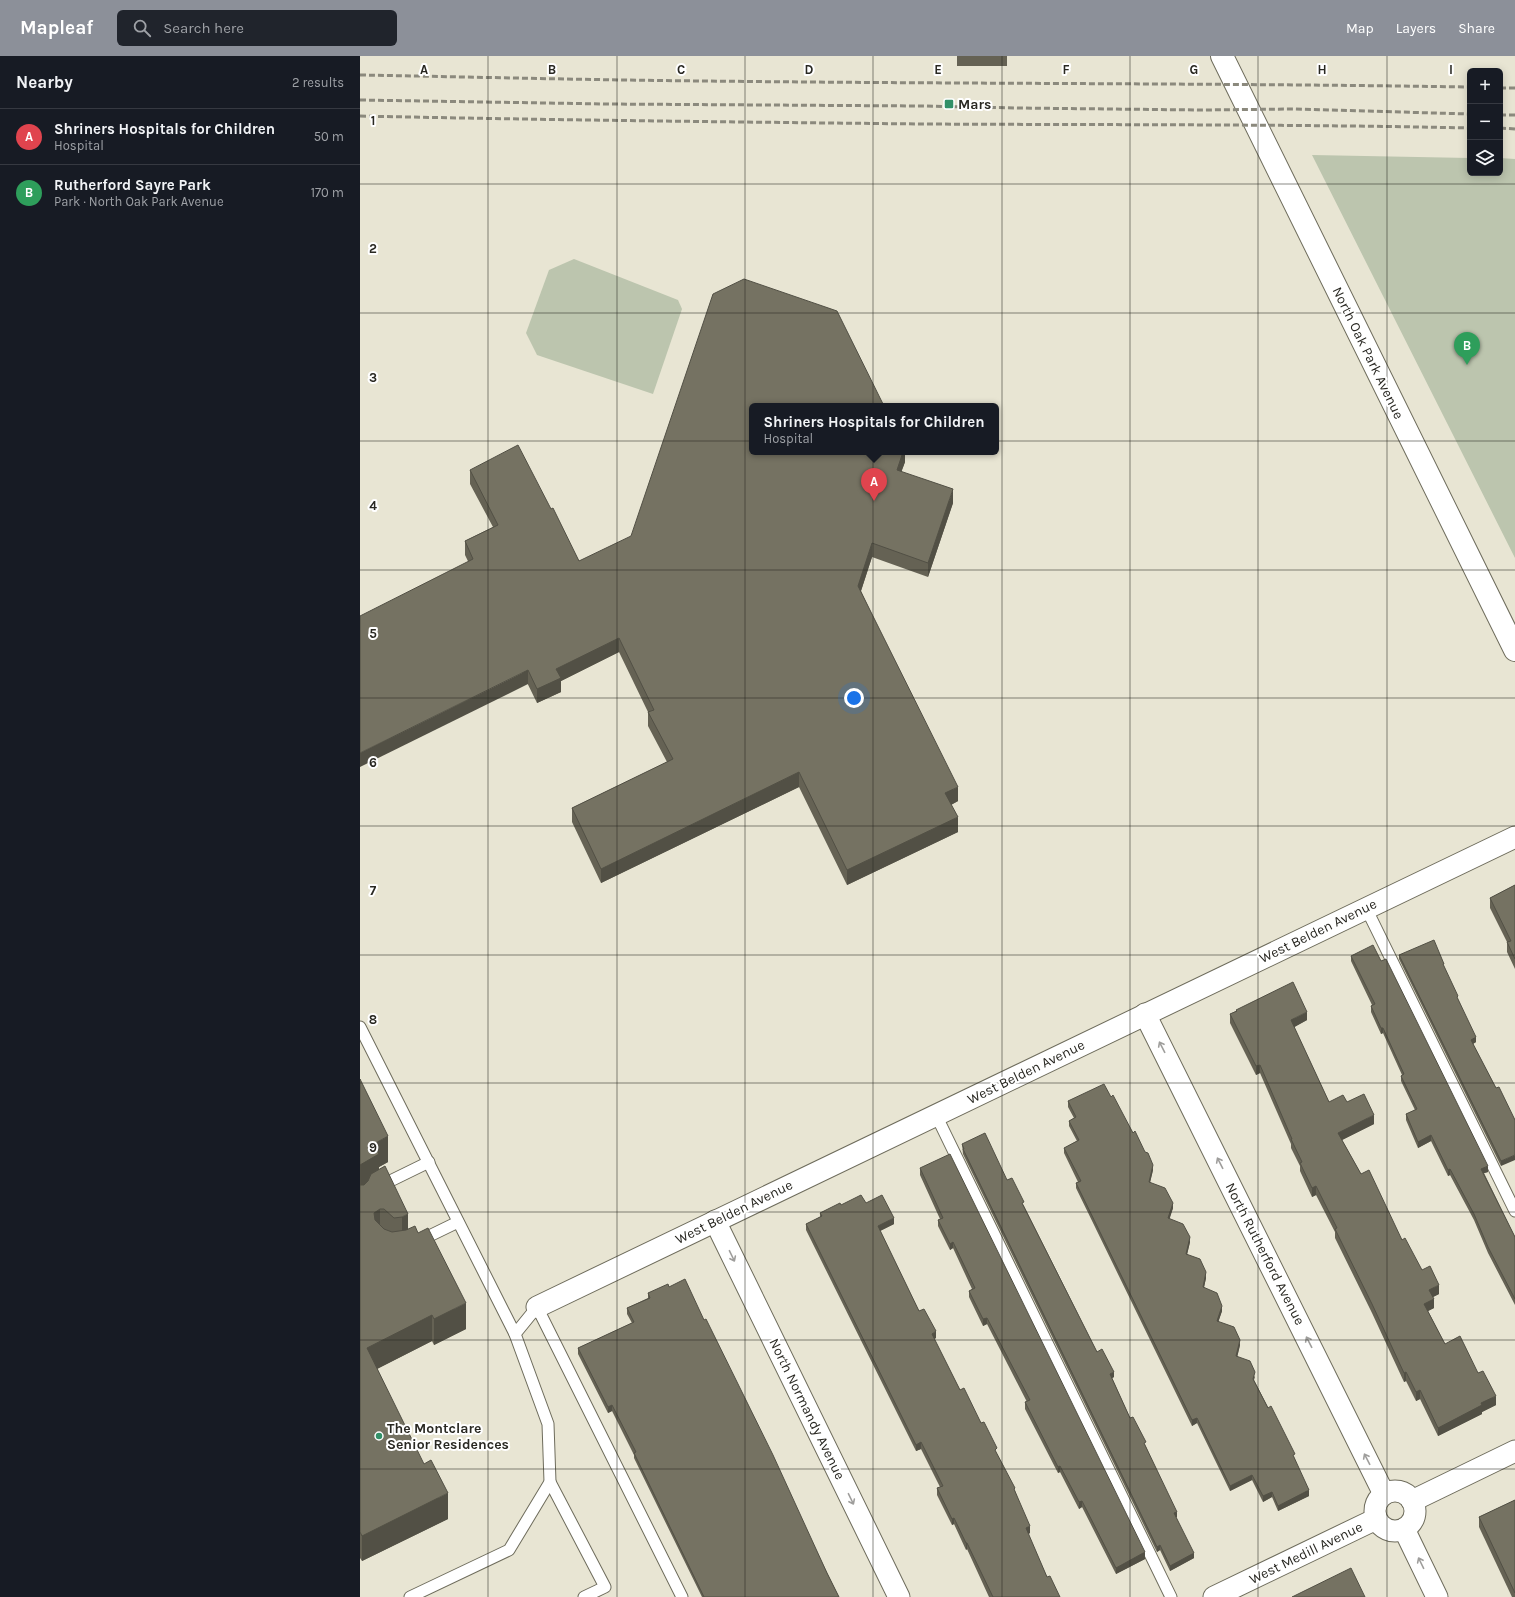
<!DOCTYPE html>
<html lang="en">
<head>
<meta charset="utf-8">
<style>
	:root { --surface:#171b24; --page:#20242c; --text:#f1f3f6; --muted:#9ea1a6; --line:#363941; --accent:#8c9099 }
	body { margin:0; font-family:Karla,sans-serif; background:var(--page); color:var(--text) }
	.controls { position:absolute; right:12px; top:12px; display:grid; overflow:hidden; border-radius:6px; box-shadow:0 2px 10px #0003 }
	.controls button { width:36px; height:36px; display:grid; place-items:center; padding:0; border:0; border-bottom:1px solid var(--line); background:var(--surface); color:var(--text); font:20px sans-serif }
	.you { position:absolute; left:494px; top:642px; width:14px; height:14px; margin:-10px; border:3px solid #fff; border-radius:50%; background:#1a73e8; box-shadow:0 0 0 6px #1a73e833 }
	.badge { display:grid; place-items:center; width:26px; height:26px; border-radius:50%; background:var(--accent); color:#fff; font-size:13px; font-weight:700 }
	.pin { position:absolute; translate:-50% -33px; filter:drop-shadow(0 1px 2px #0008) }
	.pin::after { content:''; position:absolute; top:21px; width:14px; height:12px; background:inherit; clip-path:polygon(0 0,100% 0,50% 100%) }
	.popup { position:absolute; left:389px; top:347px; width:250px; height:52px; box-sizing:border-box; display:grid; place-content:center; border-radius:6px; background:var(--surface); filter:drop-shadow(0 1px 3px #0005); font-size:13px; white-space:nowrap; color:var(--muted) }
	.popup b { font-size:15px; color:var(--text) }
	.popup::after { content:''; position:absolute; left:50%; top:100%; margin-left:-8px; border:8px solid transparent; border-top-color:var(--surface) }
	.list { margin:0; padding:0; list-style:none }
	h2 { display:flex; justify-content:space-between; align-items:center; height:52px; margin:0; padding:0 16px; font-size:17px }
	h2 small { font-size:13px; font-weight:400; color:var(--muted) }
	.list li { display:grid; grid-template-columns:26px 1fr auto; gap:12px; align-items:center; box-sizing:border-box; height:56px; padding:0 16px; border-top:1px solid var(--line) }
	.list b { display:block; font-size:15px; white-space:nowrap }
	.list p { margin:0; font-size:13px; white-space:nowrap; color:var(--muted) }
	.list em { font-size:13px; font-style:normal; color:var(--muted) }
	.icon { flex:none; width:22px; height:22px; fill:none; stroke:currentColor; stroke-width:2; stroke-linecap:round; stroke-linejoin:round }
	.map { position:relative; flex:none; width:1155px; height:1541px; overflow:hidden }
	header { display:flex; align-items:center; gap:24px; box-sizing:border-box; height:56px; padding:0 20px; background:var(--accent); color:#fff }
	header strong { font-size:19px }
	nav { display:flex; gap:22px; margin-inline-start:auto; font-size:14px }
	.search { width:280px; height:36px; background:var(--page); display:flex; align-items:center; gap:10px; box-sizing:border-box; padding:0 14px; border-radius:6px; color:var(--muted); font-size:15px }
	main { display:flex }
	aside { flex:1; background:var(--surface) }
	.map>svg:first-child { display:block }
</style>
</head>
<body>
<header>
<strong>Mapleaf</strong>
<div class="search"><svg class="icon" aria-label="search" viewBox="0 0 24 24"><circle cx="10" cy="10" r="6"/><path d="M15 15l6 6"/></svg>Search here</div>
<nav><a>Map</a><a>Layers</a><a>Share</a></nav>
</header>
<main>
<aside>
<h2>Nearby<small>2 results</small></h2>
<ul class="list">
<li><span class="badge" style="background:#e0444e">A</span><div><b>Shriners Hospitals for Children</b><p>Hospital</p></div><em>50 m</em></li>
<li><span class="badge" style="background:#2e9e5b">B</span><div><b>Rutherford Sayre Park</b><p>Park · North Oak Park Avenue</p></div><em>170 m</em></li>
</ul>
</aside>
<div class="map">
<svg width="1155" height="1541" viewBox="0 0 1155 1541">
	<rect width="100%" height="100%" fill="#e8e5d3"/>
	<g fill="#bcc5ae">
		<polygon points="952,99 1110,102 1110,117 1140,117 1140,102 1155,103 1155,502"/>
		<polygon points="214,203 318,244 322,253 293,338 177,299 166,277 189,214"/>
	</g>
	<g fill="none" stroke-linecap="round" stroke-linejoin="round">
		<g stroke="#6e6c5c" stroke-width="13">
			<g id="service">
				<polyline points="1006,852 1155,1155"/>
				<polyline points="0,971 155,1278"/>
				<polyline points="576,1059 811,1541"/>
				<polyline points="18,1131 69,1106"/>
				<polyline points="59,1185 98,1166"/>
				<polyline points="190,1426 245,1531 224,1541"/>
				<polyline points="50,1541 149,1494 190,1426 188,1368 155,1278 177,1251 322,1541"/>
			</g>
		</g>
		<g stroke="#6e6c5c" stroke-width="23">
			<g id="minor">
				<polyline points="785,958 1024,1438"/>
				<polyline points="355,1165 539,1541"/>
				<polyline points="177,1251 1155,781"/>
				<circle cx="1035" cy="1455" r="20"/>
				<polyline points="1052,1445 1155,1395"/>
				<polyline points="1044,1473 1077,1541"/>
				<polyline points="854,1541 1016,1463"/>
			</g>
		</g>
		<g stroke="#6e6c5c" stroke-width="24">
			<polyline id="tertiary" points="862,0 1155,594"/>
		</g>
		<use href="#service" stroke="#fff" stroke-width="11"/>
		<use href="#minor" stroke="#fff" stroke-width="21"/>
		<use href="#tertiary" stroke="#fff" stroke-width="22"/>
		<g stroke="#8b897d" stroke-width="3" stroke-dasharray="6 3" stroke-linecap="butt">
			<path d="M 0,19 C 115,21 231,24 346,25 C 601,28 855,27 1110,31"/>
			<polyline points="1140,32 1155,32"/>
			<polyline points="0,44 247,48 562,50 658,52 841,54 934,53 1110,58"/>
			<polyline points="1140,59 1155,59"/>
			<path d="M 0,60 C 188,64 376,66 563,68 C 746,69 928,68 1110,72"/>
			<polyline points="1140,72 1155,73"/>
		</g>
	</g>
	<g fill="#656254">
		<rect x="597" y="0" width="50" height="10"/>
		<polygon points="545,396 545,406 541,416 593,447 568,521 512,501 501,535 598,745 591,749 598,776 487,829 439,731 241,827 212,766 212,752 307,706 288,670 288,656 259,596 201,625 201,636 177,647 105,499 105,485 133,471 110,428 110,414 191,453 219,505"/>
		<polygon points="1155,829 1155,913 1147,896 1147,886 1130,852 1130,842"/>
		<polygon points="1039,899 1084,911 1116,986 1113,988 1136,1032 1155,1064 1141,1110 1039,903"/>
		<polygon points="991,900 1128,1116 1124,1117 1155,1181 1155,1249 1128,1197 1114,1164 1090,1119 1088,1120 1071,1085 1058,1092 1046,1064 1046,1058 1055,1054 1041,1025 1041,1020 1042,1019 1023,977 1021,978 1011,956 1011,950 1012,949 991,905"/>
		<polygon points="876,954 947,964 934,971 969,1046 987,1046 1014,1068 982,1084 1001,1118 1042,1184 1062,1214 1079,1238 1073,1241 1074,1252 1068,1255 1085,1288 1118,1317 1136,1349 1122,1356 1122,1358 1078,1380 1060,1343 1056,1345 1046,1325 1044,1326 1012,1257 975,1182 975,1176 956,1139 952,1141 940,1115 940,1110 931,1092 931,1088 900,1017 896,1019 870,967 870,958 876,955"/>
		<polygon points="0,1023 28,1106 19,1111 19,1113 48,1173 106,1273 74,1289 72,1285 17,1313 88,1463 2,1505 0,1502"/>
		<polygon points="751,1041 773,1077 793,1114 790,1126 813,1152 809,1163 830,1186 827,1198 846,1222 844,1231 862,1255 858,1266 880,1289 877,1301 895,1321 894,1324 935,1404 949,1440 918,1455 912,1441 903,1446 892,1424 870,1435 837,1367 832,1370 716,1132 716,1127 718,1126 704,1097 704,1092 717,1085 709,1070 709,1065 714,1062 708,1051 708,1045"/>
		<polygon points="602,1088 647,1124 664,1150 737,1296 754,1321 752,1322 770,1362 786,1391 817,1461 816,1461 834,1502 810,1515 800,1494 797,1496 603,1098"/>
		<polygon points="560,1112 785,1503 756,1518 722,1451 719,1453 700,1416 698,1417 665,1353 665,1346 667,1346 627,1268 623,1270 609,1241 609,1235 612,1233 593,1192 590,1194 578,1170 578,1164 580,1163 560,1119"/>
		<polygon points="506,1147 534,1168 520,1175 559,1255 576,1282 574,1283 600,1334 621,1367 637,1398 655,1435 670,1477 668,1478 687,1521 700,1541 629,1541 607,1493 606,1494 594,1468 592,1469 577,1439 577,1432 580,1431 561,1393 556,1395 446,1174 446,1168 460,1161 460,1157 481,1149"/>
		<polygon points="309,1231 344,1264 479,1541 342,1541 274,1402 274,1399 252,1355 248,1357 218,1298 218,1292 272,1267 267,1258 267,1252 288,1242 288,1237"/>
		<polygon points="1155,1444 1155,1541 1152,1541 1119,1471 1119,1461"/>
	</g>
	<g fill="#525045">
		<polygon points="543,396 545,396 545,406 537,428 537,414"/>
		<polygon points="593,433 593,447 568,521 568,507"/>
		<polygon points="512,487 512,501 498,544 498,530"/>
		<polygon points="259,582 259,596 201,625 201,636 177,647 177,633 196,613"/>
		<polygon points="168,614 168,628 0,711 0,697"/>
		<polygon points="439,716 439,731 241,827 241,813"/>
		<polygon points="598,731 598,745 585,752 585,737"/>
		<polygon points="598,761 598,776 487,829 487,814"/>
		<polygon points="947,956 947,964 931,973 931,964"/>
		<polygon points="1021,972 1023,972 1023,977 1021,978"/>
		<polygon points="1116,981 1116,986 1111,989 1111,984"/>
		<polygon points="900,1009 900,1017 896,1019 896,1010"/>
		<polygon points="1014,1059 1014,1068 978,1086 978,1077"/>
		<polygon points="1071,1079 1071,1085 1058,1092 1058,1086"/>
		<polygon points="28,1080 28,1106 19,1111 19,1123 0,1135 0,1109 14,1088"/>
		<polygon points="1155,1099 1155,1104 1141,1110 1141,1105"/>
		<polygon points="793,1109 793,1114 789,1131 789,1126"/>
		<polygon points="1128,1110 1128,1116 1121,1118 1121,1113"/>
		<polygon points="1090,1113 1090,1119 1088,1120 1088,1114"/>
		<polygon points="956,1130 956,1139 952,1141 952,1132"/>
		<polygon points="813,1147 813,1152 808,1168 808,1162"/>
		<polygon points="20,1153 20,1178 14,1183 14,1157"/>
		<polygon points="48,1158 48,1183 42,1186 42,1161"/>
		<polygon points="534,1162 534,1168 518,1176 518,1170"/>
		<polygon points="830,1181 830,1186 826,1203 826,1198"/>
		<polygon points="593,1186 593,1192 590,1194 590,1188"/>
		<polygon points="846,1216 846,1222 843,1236 843,1231"/>
		<polygon points="1079,1229 1079,1238 1069,1243 1069,1234"/>
		<polygon points="1074,1243 1074,1252 1064,1257 1064,1248"/>
		<polygon points="106,1247 106,1273 74,1289 74,1263"/>
		<polygon points="862,1250 862,1255 857,1270 857,1265"/>
		<polygon points="72,1259 72,1285 7,1318 7,1292"/>
		<polygon points="627,1262 627,1268 623,1270 623,1263"/>
		<polygon points="576,1275 576,1282 572,1284 572,1278"/>
		<polygon points="880,1284 880,1289 876,1306 876,1300"/>
		<polygon points="754,1316 754,1321 750,1323 750,1318"/>
		<polygon points="1046,1316 1046,1325 1044,1326 1044,1317"/>
		<polygon points="1060,1334 1060,1343 1056,1345 1056,1336"/>
		<polygon points="1136,1340 1136,1349 1122,1356 1122,1358 1078,1380 1078,1372 1121,1347"/>
		<polygon points="252,1349 252,1355 248,1357 248,1351"/>
		<polygon points="837,1362 837,1367 832,1370 832,1364"/>
		<polygon points="561,1386 561,1393 556,1395 556,1389"/>
		<polygon points="700,1410 700,1416 698,1417 698,1411"/>
		<polygon points="892,1419 892,1424 870,1435 870,1430"/>
		<polygon points="949,1434 949,1440 918,1455 918,1450"/>
		<polygon points="912,1436 912,1441 903,1446 903,1440"/>
		<polygon points="88,1437 88,1463 2,1505 2,1480"/>
		<polygon points="722,1445 722,1451 719,1453 719,1446"/>
		<polygon points="817,1456 817,1461 814,1462 814,1457"/>
		<polygon points="594,1462 594,1468 592,1469 592,1463"/>
		<polygon points="670,1470 670,1477 666,1479 666,1472"/>
		<polygon points="606,1487 607,1487 607,1493 606,1494"/>
		<polygon points="800,1489 800,1494 797,1496 797,1491"/>
		<polygon points="785,1496 785,1503 756,1518 756,1512"/>
		<polygon points="834,1497 834,1502 810,1515 810,1510"/>
	</g>
	<g fill="#757262" stroke="#525045">
		<polygon points="384,223 477,255 524,350 392,350 392,396 543,396 537,414 593,433 568,507 512,487 498,530 598,731 585,737 598,761 487,814 439,716 241,813 212,752 313,703 288,656 294,654 259,582 196,613 201,622 177,633 168,614 0,697 0,560 113,503 105,485 138,469 110,414 158,389 191,453 193,452 219,505 271,480 353,238"/>
		<polygon points="1155,829 1155,903 1147,886 1151,885 1130,842"/>
		<polygon points="1074,884 1084,908 1083,908 1098,940 1097,941 1116,981 1111,984 1136,1032 1139,1031 1155,1064 1155,1099 1141,1105 1039,899"/>
		<polygon points="1013,889 1021,905 1026,903 1128,1110 1121,1113 1155,1181 1155,1243 1128,1191 1114,1158 1090,1113 1088,1114 1071,1079 1058,1086 1046,1058 1057,1053 1041,1020 1044,1018 1023,972 1021,972 1011,950 1015,948 991,900"/>
		<polygon points="933,926 947,956 931,964 969,1046 983,1039 987,1046 1004,1038 1014,1059 978,1077 1001,1118 1009,1114 1042,1184 1045,1182 1062,1214 1070,1210 1079,1229 1069,1234 1074,1243 1064,1248 1085,1288 1100,1280 1118,1317 1123,1315 1136,1340 1121,1347 1122,1349 1078,1372 1060,1334 1056,1336 1046,1316 1044,1317 1012,1248 975,1173 977,1172 956,1130 952,1132 940,1107 942,1106 931,1083 932,1083 900,1009 896,1010 870,958 877,955 876,954"/>
		<polygon points="0,1023 28,1080 14,1088 19,1098 0,1109"/>
		<polygon points="744,1028 751,1041 753,1039 773,1077 775,1075 785,1096 788,1097 793,1109 789,1126 805,1132 813,1147 808,1162 823,1168 830,1181 826,1198 840,1203 846,1216 843,1231 857,1237 862,1250 857,1265 874,1271 880,1284 876,1300 890,1305 895,1316 893,1323 908,1352 911,1350 935,1398 933,1399 949,1434 918,1450 912,1436 903,1440 892,1419 870,1430 837,1362 832,1364 716,1127 721,1125 704,1092 719,1084 709,1065 716,1061 708,1045"/>
		<polygon points="625,1077 647,1124 652,1122 664,1146 662,1147 737,1296 742,1293 754,1316 750,1318 770,1362 773,1361 786,1386 784,1387 817,1456 814,1457 834,1497 810,1510 800,1489 797,1491 603,1093 604,1093 602,1088"/>
		<polygon points="590,1098 785,1496 756,1512 722,1445 719,1446 700,1410 698,1411 665,1346 670,1344 627,1262 623,1263 609,1235 615,1232 593,1186 590,1188 578,1164 583,1162 560,1112"/>
		<polygon points="25,1110 48,1158 42,1161 34,1162 24,1153 20,1153 14,1157 15,1164 24,1173 32,1176 46,1174 55,1170 58,1177 68,1172 106,1247 74,1263 72,1259 7,1292 64,1408 71,1404 88,1437 2,1480 0,1476 0,1129 4,1129 8,1125 11,1118"/>
		<polygon points="501,1139 506,1147 522,1139 534,1162 518,1170 559,1255 564,1253 576,1275 572,1278 600,1334 604,1332 621,1367 624,1366 637,1392 635,1394 655,1432 654,1433 670,1470 666,1472 687,1521 690,1520 700,1541 633,1541 607,1487 606,1487 594,1462 592,1463 577,1432 583,1430 561,1386 556,1389 446,1168 462,1160 460,1157 480,1147 481,1149"/>
		<polygon points="325,1223 344,1264 346,1263 413,1399 467,1517 479,1541 344,1541 274,1397 276,1396 252,1349 248,1351 218,1292 274,1266 267,1252 290,1242 288,1237 308,1228 309,1231"/>
		<polygon points="1155,1444 1155,1537 1119,1461"/>
		<polygon points="991,1512 1005,1541 932,1541"/>
	</g>
	<defs><path id="oneway-shaft" d="M-6 0H5M1.5-3L5.5 0L1.5 3" fill="none" stroke-width="1.6" stroke-linecap="round" stroke-linejoin="round"/></defs>
	<g stroke="#9f9e9c">
		<use href="#oneway-shaft" transform="translate(802 991) rotate(-117)"/>
		<use href="#oneway-shaft" transform="translate(860 1107) rotate(-117)"/>
		<use href="#oneway-shaft" transform="translate(372 1200) rotate(64)"/>
		<use href="#oneway-shaft" transform="translate(949 1286) rotate(-117)"/>
		<use href="#oneway-shaft" transform="translate(1007 1403) rotate(-117)"/>
		<use href="#oneway-shaft" transform="translate(491 1443) rotate(64)"/>
		<use href="#oneway-shaft" transform="translate(1061 1507) rotate(-116)"/>
	</g>
	<path fill="none" stroke="#292822" stroke-width="1" stroke-opacity="0.55" d="M 128,0 L 128,1541M 257,0 L 257,1541M 385,0 L 385,1541M 513,0 L 513,1541M 642,0 L 642,1541M 770,0 L 770,1541M 898,0 L 898,1541M 1027,0 L 1027,1541M 0,128 L 1155,128M 0,257 L 1155,257M 0,385 L 1155,385M 0,514 L 1155,514M 0,642 L 1155,642M 0,770 L 1155,770M 0,899 L 1155,899M 0,1027 L 1155,1027M 0,1156 L 1155,1156M 0,1284 L 1155,1284M 0,1413 L 1155,1413"/>
	<g fill="#329068" stroke="#fff" stroke-width="1.5">
		<rect x="584" y="43" width="10" height="10" rx="2"/>
		<circle cx="19" cy="1380" r="4"/>
	</g>
	<g text-anchor="middle" dominant-baseline="central" stroke-width="4" stroke-linejoin="round" paint-order="stroke">
		<g font-size="14" font-weight="bold" fill="#292822" stroke="#fff" text-anchor="start">
			<text x="598" y="48">Mars</text>
			<text x="27" y="1372">The Montclare<tspan x="27" dy="16">Senior Residences</tspan></text>
		</g>
		<g font-size="14" fill="#292822" stroke="#fff">
			<text transform="translate(1008 297) rotate(64)">North Oak Park Avenue</text>
			<text transform="translate(958 875) rotate(-26)">West Belden Avenue</text>
			<text transform="translate(666 1016) rotate(-26)">West Belden Avenue</text>
			<text transform="translate(374 1156) rotate(-26)">West Belden Avenue</text>
			<text transform="translate(905 1198) rotate(63)">North Rutherford Avenue</text>
			<text transform="translate(447 1353) rotate(64)">North Normandy Avenue</text>
			<text transform="translate(946 1497) rotate(-26)">West Medill Avenue</text>
		</g>
	</g>
	<g font-size="13" text-anchor="middle" font-weight="bold" fill="#292822" stroke="#fff" stroke-width="4" stroke-linejoin="round" paint-order="stroke">
		<text x="64" y="18">A</text>
		<text x="192" y="18">B</text>
		<text x="321" y="18">C</text>
		<text x="449" y="18">D</text>
		<text x="578" y="18">E</text>
		<text x="706" y="18">F</text>
		<text x="834" y="18">G</text>
		<text x="962" y="18">H</text>
		<text x="1091" y="18">I</text>
		<text x="13" y="69">1</text>
		<text x="13" y="197">2</text>
		<text x="13" y="326">3</text>
		<text x="13" y="454">4</text>
		<text x="13" y="582">5</text>
		<text x="13" y="711">6</text>
		<text x="13" y="839">7</text>
		<text x="13" y="968">8</text>
		<text x="13" y="1096">9</text>
	</g>
</svg>
<div class="controls">
<button>+</button>
<button>−</button>
<button><svg class="icon" aria-label="layers" viewBox="0 0 24 24"><path d="M12 4l9 5-9 5-9-5zM3 14l9 5 9-5"/></svg></button>
</div>
<div class="you"></div>
<div class="pin badge" style="left:514px;top:445px;background:#e0444e">A</div>
<div class="popup"><b>Shriners Hospitals for Children</b>Hospital</div>
<div class="pin badge" style="left:1107px;top:309px;background:#2e9e5b">B</div>
</div>
</main>
</body>
</html>
